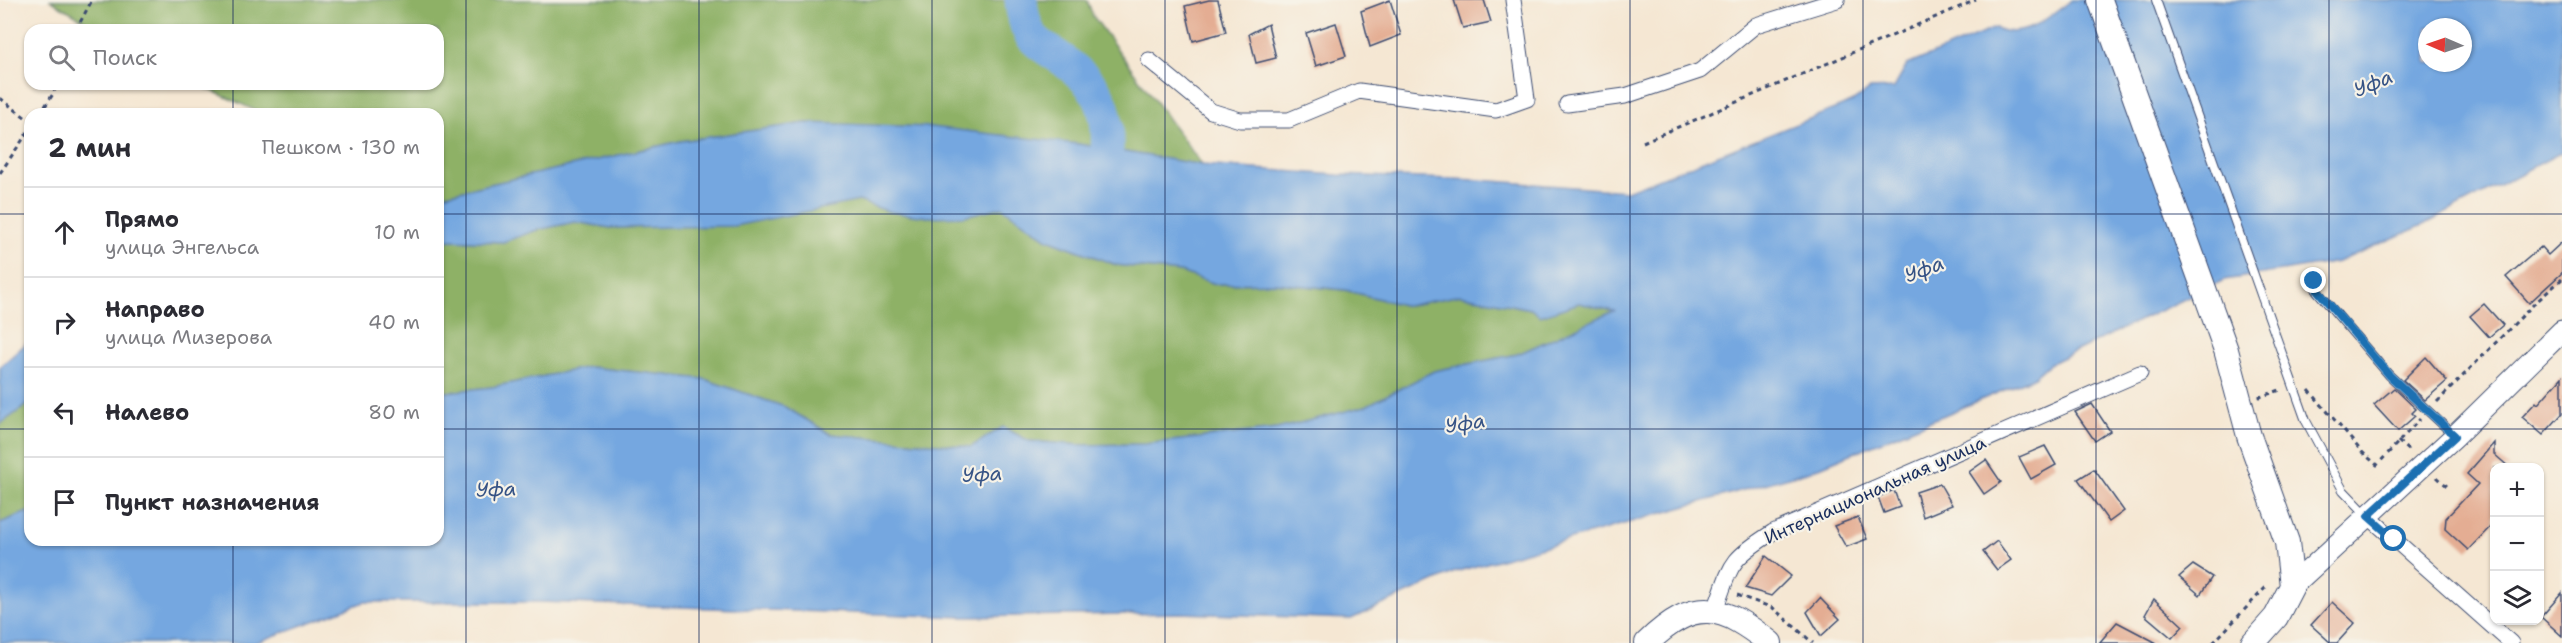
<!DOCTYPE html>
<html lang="ru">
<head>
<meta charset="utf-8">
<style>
	:root { --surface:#fff; --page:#f2f2f3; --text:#2b2b33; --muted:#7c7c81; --line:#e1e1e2 }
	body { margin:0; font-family:"Shantell Sans",sans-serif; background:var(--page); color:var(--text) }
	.controls { position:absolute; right:18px; bottom:18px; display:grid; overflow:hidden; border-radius:12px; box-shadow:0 2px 4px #0004 }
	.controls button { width:54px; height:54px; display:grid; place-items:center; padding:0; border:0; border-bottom:2px solid var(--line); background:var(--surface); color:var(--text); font:30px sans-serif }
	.compass { position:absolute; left:2418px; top:18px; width:54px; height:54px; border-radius:50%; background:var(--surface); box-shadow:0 2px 4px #0004; rotate:272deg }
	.stop { position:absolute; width:18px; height:18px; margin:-14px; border:4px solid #1f6fb2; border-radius:50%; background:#fff }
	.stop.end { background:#1f6fb2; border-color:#fff; box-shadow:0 2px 6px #0008 }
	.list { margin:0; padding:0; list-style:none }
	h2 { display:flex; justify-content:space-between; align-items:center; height:78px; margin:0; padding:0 24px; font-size:26px }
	h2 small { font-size:20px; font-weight:400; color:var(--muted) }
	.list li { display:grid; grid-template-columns:39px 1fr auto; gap:18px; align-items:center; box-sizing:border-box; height:90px; padding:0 24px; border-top:2px solid var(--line) }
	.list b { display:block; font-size:22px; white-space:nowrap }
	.list p { margin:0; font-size:20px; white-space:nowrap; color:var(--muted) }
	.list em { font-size:20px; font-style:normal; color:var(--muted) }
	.icon { flex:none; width:33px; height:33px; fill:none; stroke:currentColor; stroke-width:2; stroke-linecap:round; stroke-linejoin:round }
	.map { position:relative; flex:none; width:2562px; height:643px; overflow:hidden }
	.search { position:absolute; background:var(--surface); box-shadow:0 2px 4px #0004; left:24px; top:24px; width:420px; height:66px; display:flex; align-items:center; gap:15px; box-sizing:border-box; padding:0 21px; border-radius:18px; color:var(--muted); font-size:22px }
	.panel { position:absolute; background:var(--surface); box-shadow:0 2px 4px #0004; left:24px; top:108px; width:420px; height:438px; border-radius:18px }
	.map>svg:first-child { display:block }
</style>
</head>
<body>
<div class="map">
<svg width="2562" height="643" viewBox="0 0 2562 643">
	<rect width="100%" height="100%" fill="#f7f3e8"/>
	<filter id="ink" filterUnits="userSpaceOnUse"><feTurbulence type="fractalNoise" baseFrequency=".0167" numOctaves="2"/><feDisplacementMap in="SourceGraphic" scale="12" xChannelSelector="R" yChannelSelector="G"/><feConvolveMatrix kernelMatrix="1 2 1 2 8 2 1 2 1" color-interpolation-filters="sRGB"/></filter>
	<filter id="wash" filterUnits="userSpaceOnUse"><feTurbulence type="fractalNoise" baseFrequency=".008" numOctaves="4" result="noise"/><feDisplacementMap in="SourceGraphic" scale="24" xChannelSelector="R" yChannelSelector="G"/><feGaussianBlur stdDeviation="1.35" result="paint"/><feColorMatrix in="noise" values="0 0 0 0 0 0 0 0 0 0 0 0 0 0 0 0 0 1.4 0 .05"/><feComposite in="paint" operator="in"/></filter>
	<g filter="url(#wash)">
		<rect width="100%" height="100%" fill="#f5e7d3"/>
		<g fill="#8eb166" stroke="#547062" stroke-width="1.5">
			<polygon points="50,0 1087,0 1093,16 1202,165 1078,144 806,123 681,141 441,195 438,194 438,114 263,114 197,84 438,84 438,30 101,30"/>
			<path d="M 859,201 C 912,220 948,220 1002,207 L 1048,239 L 1116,265 L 1180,272 L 1216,284 L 1275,283 L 1345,290 L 1407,306 L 1460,295 L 1531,309 L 1540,316 L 1579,303 L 1615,311 L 1518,354 L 1434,371 L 1366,406 L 1277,429 L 1145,444 L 1080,445 L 1029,441 L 1003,427 L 971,447 L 830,434 L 785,407 L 704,379 L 589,367 L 492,387 L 438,393 L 438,243 L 451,240 L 503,242 L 537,230 L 575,222 L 611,228 L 672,226 L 807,210 Z"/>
			<polygon points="30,403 30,511 0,523 0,424"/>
		</g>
		<g fill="#74a7e0" stroke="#486b9f" stroke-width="1.5" fill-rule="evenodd">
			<path d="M 2072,0 L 2562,0 L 2562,152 L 2423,225 L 2338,262 L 2224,280 L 2049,364 L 2033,378 L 1810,471 L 1455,572 L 1351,619 L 1181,613 L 965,617 L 540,602 L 364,602 L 255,643 L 0,643 L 0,523 L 30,511 L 30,540 L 438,540 L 438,393 L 492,387 L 589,367 L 704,379 L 785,407 L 830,434 L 971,447 L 1003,427 L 1029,441 L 1080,445 L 1145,444 L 1277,429 L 1366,406 L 1434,371 L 1518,354 L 1614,311 L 1579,303 L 1540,316 L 1531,309 L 1460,295 L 1407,306 L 1345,290 L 1275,283 L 1216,284 L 1180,272 L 1117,265 L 1048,239 L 1002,207 L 964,216 L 928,217 L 890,212 L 859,201 L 734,226 L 611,228 L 575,222 L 537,230 L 503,242 L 451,240 L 438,243 L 438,196 L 681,141 L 806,123 L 931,127 L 1078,144 L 1202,165 L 1338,175 L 1480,180 L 1627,191 L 1852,102 L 1870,89 L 1894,88 L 1907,65 L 1995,28 C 2025,41 2048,17 2072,0 ZM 2427,27 L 2463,27 L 2463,63 L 2427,63 Z"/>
			<polygon points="30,340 30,403 0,424 0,367"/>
		</g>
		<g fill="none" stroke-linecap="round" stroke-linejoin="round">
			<path stroke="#74a7e0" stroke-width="33" d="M 1021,0 C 1022,11 1024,22 1029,32 C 1035,43 1047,49 1057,56 C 1095,82 1110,102 1107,149"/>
		</g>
		<g id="blocks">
			<g fill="#e4ad93">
				<polygon points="1209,0 1218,0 1226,32 1193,41 1185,6"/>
				<polygon points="1390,0 1401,35 1370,47 1361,11"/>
				<polygon points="1454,0 1484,0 1491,22 1463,28"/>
				<polygon points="1336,23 1346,56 1316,66 1306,33"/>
				<polygon points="1268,24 1276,58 1256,63 1249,34"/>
				<polygon points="2562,242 2562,273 2529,303 2506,277 2541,247 2548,255"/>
				<polygon points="2484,304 2503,325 2489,337 2470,316"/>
				<polygon points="2426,357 2447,381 2425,400 2403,380"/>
				<polygon points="2562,377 2562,414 2543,435 2522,417 2536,402 2538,404"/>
				<polygon points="2394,388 2416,409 2412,413 2415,416 2398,431 2374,405"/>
				<polygon points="2092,404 2110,431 2095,441 2075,412"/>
				<polygon points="2494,443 2494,454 2510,468 2494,468 2494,523 2468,550 2445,529 2446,518 2478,484 2467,474"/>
				<polygon points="2045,446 2056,465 2031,479 2019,457"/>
				<polygon points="1986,460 2001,482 1984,494 1969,472"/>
				<polygon points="2094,469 2124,511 2109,522 2078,479"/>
				<polygon points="1940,484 1952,505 1923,517 1916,492"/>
				<polygon points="1894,490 1900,507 1884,513 1878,497"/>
				<polygon points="1858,517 1867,539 1846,547 1834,526"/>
				<polygon points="1997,541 2011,560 1997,570 1983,552"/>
				<polygon points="1766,556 1791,576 1771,596 1745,588"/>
				<polygon points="2193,565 2212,577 2200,595 2179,577"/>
				<polygon points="2562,593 2562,636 2541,617"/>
				<polygon points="1820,598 1840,619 1821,636 1807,612"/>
				<polygon points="2154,599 2183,626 2172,638 2145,615"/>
				<polygon points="2332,602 2355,623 2337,643 2331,643 2311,625"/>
				<polygon points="2117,622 2157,643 2099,643"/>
			</g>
		</g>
	</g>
	<g filter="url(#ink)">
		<use href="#blocks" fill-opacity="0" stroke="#3c4b70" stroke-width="1.5"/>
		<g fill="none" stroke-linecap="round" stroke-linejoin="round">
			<g stroke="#3c4b70" stroke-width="10">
				<g id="lane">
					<polyline points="2156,0 2306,421 2343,490 2367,515"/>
					<polyline points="2314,281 2317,291 2389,375 2454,435"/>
				</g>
			</g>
			<g stroke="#3c4b70" stroke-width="17">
				<g id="street">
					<polyline points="1149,60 1211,111 1240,120 1289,120 1359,91 1496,110 1527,99 1513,0"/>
					<polyline points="1567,104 1625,96 1700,71 1756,25 1837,0"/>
					<polyline points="2368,516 2511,643"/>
					<path d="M 1715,610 C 1732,563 1729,560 1773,532 L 2140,373"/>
				</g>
			</g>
			<g stroke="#3c4b70" stroke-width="23">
				<polyline id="secondary" points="2292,586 2455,436 2562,331"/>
			</g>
			<g stroke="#3c4b70" stroke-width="26">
				<g id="primary">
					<polyline points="2100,0 2226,350 2249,436 2287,542 2292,586 2276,617 2253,643"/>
					<path d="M 1647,643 C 1695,596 1722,605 1770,643"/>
				</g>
			</g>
			<g stroke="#3c4b70" stroke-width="3" stroke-dasharray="4.5 4.5" stroke-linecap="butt">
				<polyline points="76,30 92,0"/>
				<polyline points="0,98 30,121"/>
				<polyline points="40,114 53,94 57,84"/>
				<polyline points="1643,142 1976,0"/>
				<polyline points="0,173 30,129"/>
				<polyline points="2309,390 2362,452 2377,465 2420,419"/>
				<polyline points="2260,395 2260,397 2283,389"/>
				<polyline points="2437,402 2533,305 2562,279"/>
				<polyline points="2398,441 2410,452"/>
				<polyline points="2437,477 2447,486"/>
				<polyline points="1737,595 1773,608 1813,643"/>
				<polyline points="2213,643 2266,587"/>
			</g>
			<use href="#lane" stroke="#fff" stroke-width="8"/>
			<use href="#street" stroke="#fff" stroke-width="15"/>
			<use href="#secondary" stroke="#fff" stroke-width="21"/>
			<use href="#primary" stroke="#fff" stroke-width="24"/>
		</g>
	</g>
	<g fill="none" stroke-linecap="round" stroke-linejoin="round" filter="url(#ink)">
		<polyline stroke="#1f6fb2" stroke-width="8" points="2314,281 2318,291 2389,375 2455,436 2368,516 2394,539"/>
	</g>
	<path fill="none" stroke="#1b2f5e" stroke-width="1.5" stroke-opacity="0.55" d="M 233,0 L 233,30M 466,0 L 466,643M 699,0 L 699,643M 932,0 L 932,643M 1165,0 L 1165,643M 1397,0 L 1397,643M 1630,0 L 1630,643M 1863,0 L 1863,643M 2096,0 L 2096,643M 2329,0 L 2329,643M 233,84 L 233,114M 0,214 L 30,214M 438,214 L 2562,214M 0,429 L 30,429M 438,429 L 2562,429M 233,540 L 233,643"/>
	<g text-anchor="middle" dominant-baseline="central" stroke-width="4.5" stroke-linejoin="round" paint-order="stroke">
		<g font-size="18" fill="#1b2f5e" stroke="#f7f3e8">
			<text transform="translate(1875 490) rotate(-24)">Интернациональная улица</text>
		</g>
		<g font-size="20" font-style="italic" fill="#365385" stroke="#f7f3e8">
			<text transform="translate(2373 83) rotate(-23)">Уфа</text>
			<text transform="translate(1924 269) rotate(-21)">Уфа</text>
			<text transform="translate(1465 423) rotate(-9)">Уфа</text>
			<text transform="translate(982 474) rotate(-3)">Уфа</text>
			<text transform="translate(496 489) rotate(-2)">Уфа</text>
		</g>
	</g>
</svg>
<div class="controls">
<button>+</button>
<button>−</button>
<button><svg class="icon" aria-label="layers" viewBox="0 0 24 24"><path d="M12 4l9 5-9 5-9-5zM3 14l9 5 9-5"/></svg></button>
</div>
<svg class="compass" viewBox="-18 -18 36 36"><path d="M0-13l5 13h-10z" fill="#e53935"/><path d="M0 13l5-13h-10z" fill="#7c7c81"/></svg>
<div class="stop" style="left:2394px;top:539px"></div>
<div class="stop end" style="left:2314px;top:281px"></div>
<div class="search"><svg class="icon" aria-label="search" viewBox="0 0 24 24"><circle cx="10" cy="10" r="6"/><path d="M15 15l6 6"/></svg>Поиск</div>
<section class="panel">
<h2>2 мин<small>Пешком · 130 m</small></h2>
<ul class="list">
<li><svg class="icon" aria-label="ahead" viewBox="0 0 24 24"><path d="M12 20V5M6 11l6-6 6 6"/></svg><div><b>Прямо</b><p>улица Энгельса</p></div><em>10 m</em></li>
<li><svg class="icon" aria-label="right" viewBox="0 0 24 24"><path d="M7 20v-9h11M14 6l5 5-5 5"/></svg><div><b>Направо</b><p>улица Мизерова</p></div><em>40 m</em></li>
<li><svg class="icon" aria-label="left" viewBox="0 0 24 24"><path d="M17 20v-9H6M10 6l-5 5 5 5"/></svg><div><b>Налево</b></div><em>80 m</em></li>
<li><svg class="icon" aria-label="arrive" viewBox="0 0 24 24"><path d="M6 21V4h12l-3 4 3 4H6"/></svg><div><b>Пункт назначения</b></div></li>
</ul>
</section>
</div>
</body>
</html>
